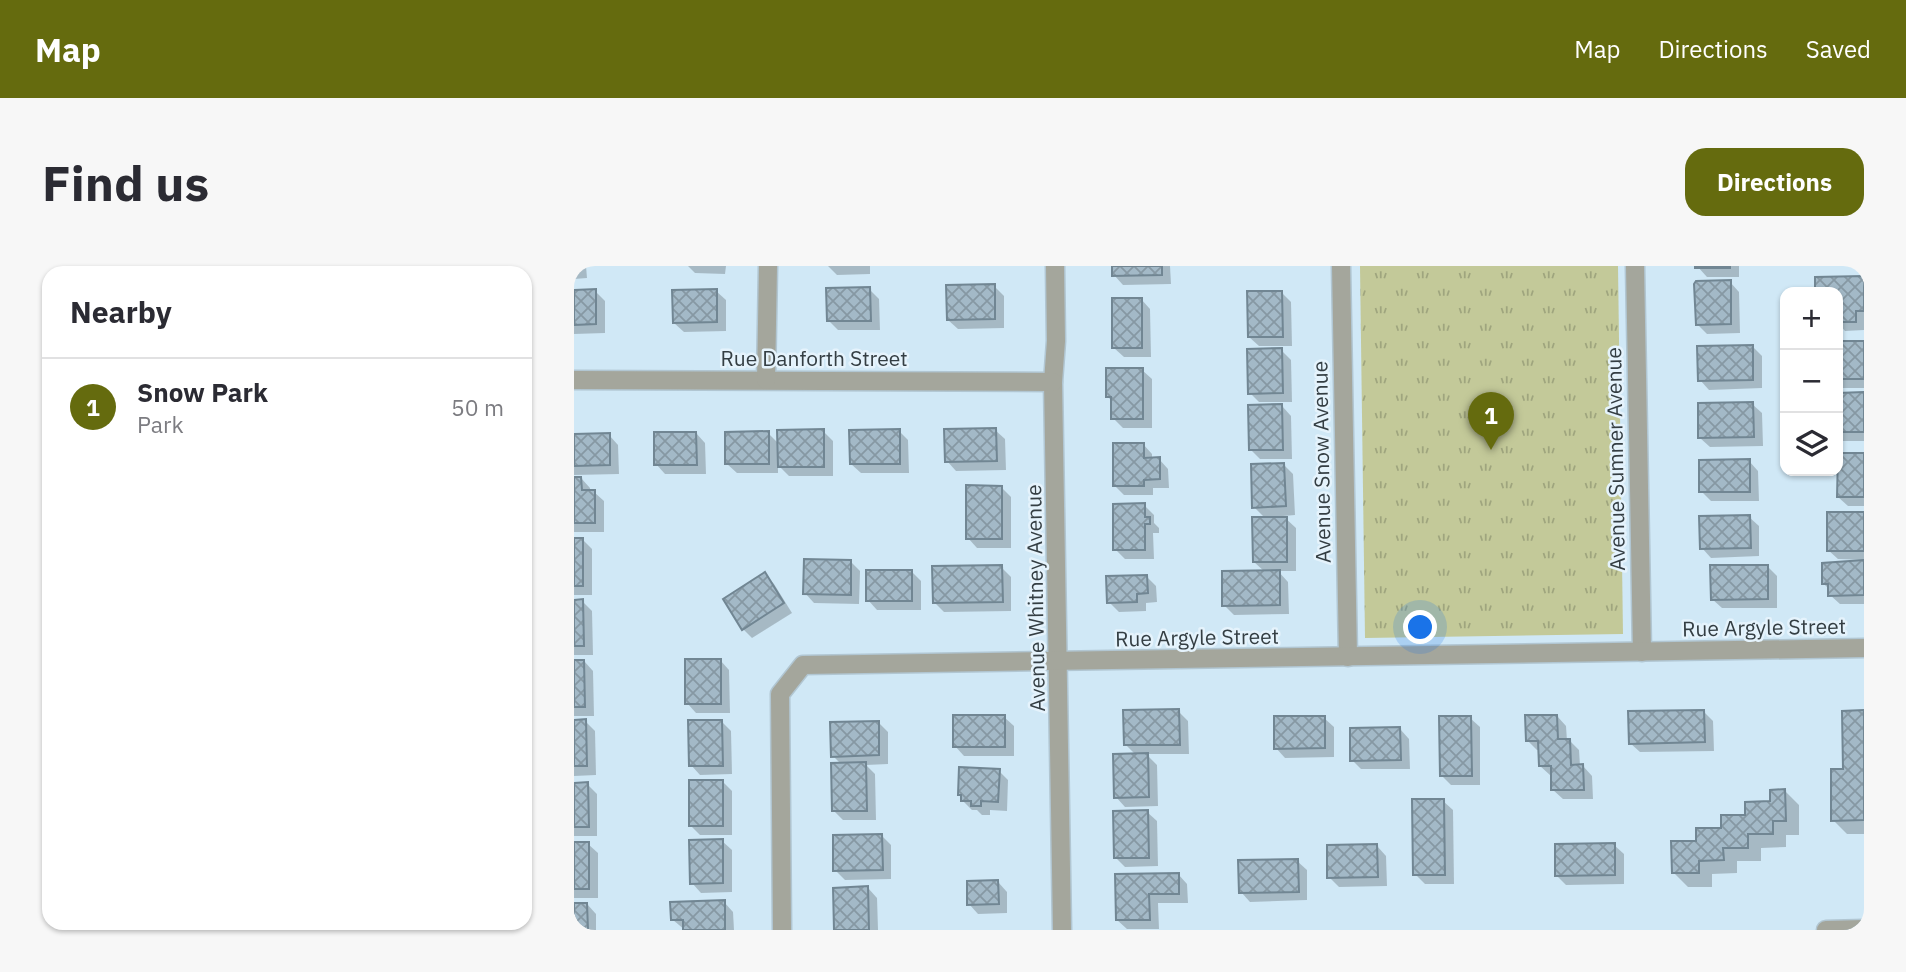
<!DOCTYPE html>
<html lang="en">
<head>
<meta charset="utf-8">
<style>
	:root { --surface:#fff; --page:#f7f7f7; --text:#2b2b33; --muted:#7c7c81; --line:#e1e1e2; --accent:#656b0e }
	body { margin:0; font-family:"IBM Plex Sans",sans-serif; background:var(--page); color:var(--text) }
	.controls { position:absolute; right:21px; top:21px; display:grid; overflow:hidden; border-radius:14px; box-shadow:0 2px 5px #0004 }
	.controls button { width:63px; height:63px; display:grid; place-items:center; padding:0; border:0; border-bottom:2px solid var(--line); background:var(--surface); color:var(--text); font:35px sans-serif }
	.you { position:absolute; left:847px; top:362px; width:24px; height:24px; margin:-18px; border:5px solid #fff; border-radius:50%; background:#1a73e8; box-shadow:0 0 0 10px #1a73e833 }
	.badge { display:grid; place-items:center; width:46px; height:46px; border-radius:50%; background:var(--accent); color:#fff; font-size:23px; font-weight:700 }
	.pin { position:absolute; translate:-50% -58px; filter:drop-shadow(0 2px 4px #0008) }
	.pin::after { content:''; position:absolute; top:37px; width:24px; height:21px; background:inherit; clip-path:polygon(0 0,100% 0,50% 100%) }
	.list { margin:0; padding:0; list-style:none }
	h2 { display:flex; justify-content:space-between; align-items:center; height:91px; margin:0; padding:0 28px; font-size:30px }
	h2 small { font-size:23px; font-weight:400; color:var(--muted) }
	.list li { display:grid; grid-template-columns:46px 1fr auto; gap:21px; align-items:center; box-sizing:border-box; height:98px; padding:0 28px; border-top:2px solid var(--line) }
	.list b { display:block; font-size:26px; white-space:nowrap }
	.list p { margin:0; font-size:23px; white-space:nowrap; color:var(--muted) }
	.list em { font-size:23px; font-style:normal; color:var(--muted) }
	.icon { flex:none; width:38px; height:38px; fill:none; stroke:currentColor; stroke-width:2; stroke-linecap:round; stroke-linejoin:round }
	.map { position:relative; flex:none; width:1290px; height:664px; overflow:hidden; border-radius:21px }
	header { display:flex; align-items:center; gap:42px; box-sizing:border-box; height:98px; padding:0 35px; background:var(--accent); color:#fff }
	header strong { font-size:33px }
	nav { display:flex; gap:38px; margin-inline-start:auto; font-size:24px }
	.intro { display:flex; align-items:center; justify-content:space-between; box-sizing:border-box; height:168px; padding:0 42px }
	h1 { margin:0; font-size:49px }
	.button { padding:18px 32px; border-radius:21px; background:var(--accent); color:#fff; font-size:24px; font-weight:700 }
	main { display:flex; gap:42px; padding:0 42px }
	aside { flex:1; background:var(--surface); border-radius:21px; box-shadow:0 2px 5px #0004 }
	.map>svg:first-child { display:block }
</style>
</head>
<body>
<header>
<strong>Map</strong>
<nav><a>Map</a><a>Directions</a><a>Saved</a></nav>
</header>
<div class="intro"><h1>Find us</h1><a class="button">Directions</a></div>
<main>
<aside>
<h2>Nearby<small></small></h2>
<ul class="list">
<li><span class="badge">1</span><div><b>Snow Park</b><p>Park</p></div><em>50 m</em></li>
</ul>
</aside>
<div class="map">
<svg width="1290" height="664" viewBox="0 0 1290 664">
	<defs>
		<pattern id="park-tufts" width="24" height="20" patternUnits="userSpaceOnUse" patternTransform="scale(1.75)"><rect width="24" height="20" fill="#c3c999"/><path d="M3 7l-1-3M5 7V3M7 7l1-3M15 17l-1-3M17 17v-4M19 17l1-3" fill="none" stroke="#9fa57e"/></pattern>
		<pattern id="building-cross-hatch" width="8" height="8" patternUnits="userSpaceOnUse" patternTransform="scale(1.75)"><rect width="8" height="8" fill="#a3b9c7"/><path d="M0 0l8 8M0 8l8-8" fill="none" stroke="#8698a3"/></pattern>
	</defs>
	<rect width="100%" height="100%" fill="#d0e8f6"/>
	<polygon fill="url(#park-tufts)" points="786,0 1044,0 1049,368 791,372"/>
	<g fill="#0003">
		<polygon points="0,0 12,0 13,12 0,13"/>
		<polygon points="114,0 152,0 151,8 121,7"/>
		<polygon points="254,0 296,0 296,8 263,9"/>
		<polygon points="540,0 596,0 597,18 549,19 540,9"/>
		<polygon points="1123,0 1165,0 1165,11 1133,11"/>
		<polygon points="1243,13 1290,13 1290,64 1271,65 1264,57 1264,26 1243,26"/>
		<polygon points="1156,16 1165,26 1166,67 1133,68 1124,59"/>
		<polygon points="420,20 430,30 430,62 384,63 374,54"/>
		<polygon points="295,23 305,33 306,64 264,64 255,55"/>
		<polygon points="0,25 21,25 31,35 31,67 0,68"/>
		<polygon points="142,25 152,34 152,65 110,66 100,57"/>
		<polygon points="707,26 717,36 718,80 685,80 675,71"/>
		<polygon points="567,33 576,43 577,91 550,91 540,82"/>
		<rect x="1264" y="77" width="26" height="45"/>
		<polygon points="1178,80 1188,90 1188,122 1135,124 1126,114"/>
		<polygon points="707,84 717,94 718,136 685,136 676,127"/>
		<polygon points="568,104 578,113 578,162 549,162 539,152 539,136 534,131"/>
		<rect x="1264" y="128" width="26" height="47"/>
		<polygon points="1178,138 1188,147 1189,180 1136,181 1126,172"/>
		<polygon points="708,140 717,150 718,193 686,193 677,184"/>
		<polygon points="421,164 431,173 432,204 382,205 373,195"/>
		<polygon points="249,165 259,175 259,210 215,210 204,199 204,207 163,207 153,198 194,167 205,178"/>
		<polygon points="325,165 334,174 335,207 287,207 277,198"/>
		<polygon points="122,167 131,177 132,208 91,208 82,198"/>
		<polygon points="0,169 35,169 44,179 45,208 0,209"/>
		<polygon points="569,178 578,188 578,193 585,193 594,203 595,222 579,222 579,229 550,229 541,220"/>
		<polygon points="1290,189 1290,240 1274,240 1264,231"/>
		<polygon points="1175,195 1184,205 1185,235 1137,235 1127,225"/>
		<polygon points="709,198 719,208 721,249 709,250 722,262 722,305 704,305 714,316 715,348 660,349 650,339 691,306 680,296 692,253 680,241"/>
		<polygon points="7,212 16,222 16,226 20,226 30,235 30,266 0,266 0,213"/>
		<polygon points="427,221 437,231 437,282 403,282 394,272"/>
		<polygon points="570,239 580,249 580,257 585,262 585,267 579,267 580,293 551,293 541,283"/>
		<polygon points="1290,248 1290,338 1266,338 1256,329 1256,324 1250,318 1290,297 1290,294 1264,293 1254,284"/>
		<polygon points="1175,251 1185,260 1185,290 1137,292 1128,282"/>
		<polygon points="0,273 8,273 18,283 18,329 0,329"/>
		<polygon points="277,296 286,305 285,338 240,337 231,327"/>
		<polygon points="1193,300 1203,310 1203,342 1148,342 1138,333"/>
		<polygon points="427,301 437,311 437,345 370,346 360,336"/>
		<polygon points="338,306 347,315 347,344 303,344 294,334"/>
		<polygon points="191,308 200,318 218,347 178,372 169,363"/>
		<polygon points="572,310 582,320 583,336 572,337 572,345 545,346 535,336"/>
		<polygon points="0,335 8,335 18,345 19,389 0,389"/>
		<polygon points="146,394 155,404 156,447 122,447 113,437"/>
		<polygon points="10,395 19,405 20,450 0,450 0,396"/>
		<polygon points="604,445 614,455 615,488 572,488 583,499 584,540 551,541 542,531 562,489 552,479"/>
		<polygon points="1130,446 1139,455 1140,485 1066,486 1056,477"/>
		<polygon points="1290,446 1290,568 1273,568 1259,554 1271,504"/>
		<polygon points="983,450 992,460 993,475 996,475 1005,484 1006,500 1009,500 1018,510 1019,533 989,533 979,524 979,509 976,509 966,500 966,484 963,484 953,474"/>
		<polygon points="430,451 440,460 440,490 390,490 381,480"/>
		<polygon points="750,452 760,461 760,491 711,492 702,482"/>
		<polygon points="896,452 906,461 906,519 877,519 867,509"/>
		<polygon points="0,455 11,455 21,465 22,509 0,510"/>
		<polygon points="148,456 157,465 158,508 126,509 117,499"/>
		<polygon points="304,456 314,466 314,498 292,499 301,508 302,554 269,554 260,545 267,498 259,490"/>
		<polygon points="826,463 835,473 836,503 787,503 778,494"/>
		<polygon points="425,505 434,514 433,545 416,544 416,549 408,549 403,544 398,544 388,534 386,528"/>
		<polygon points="148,515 158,525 158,569 126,569 117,560"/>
		<polygon points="0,518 13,518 23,528 23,570 0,570"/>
		<polygon points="1211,525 1225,539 1225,569 1212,569 1212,581 1187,582 1187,595 1163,595 1163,607 1138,608 1138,621 1114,621 1100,607 1124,576 1198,537"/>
		<polygon points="869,535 879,544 880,618 851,618 841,608"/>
		<polygon points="573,546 583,555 584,600 551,601 542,592"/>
		<polygon points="307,569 317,579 317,613 271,614 261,604"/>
		<polygon points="148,575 158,584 158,626 127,627 118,617"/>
		<polygon points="0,578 14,578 24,587 24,632 0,632"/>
		<polygon points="1040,579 1050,588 1050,618 992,619 983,610"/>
		<polygon points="803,580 812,590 813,620 765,621 755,611"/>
		<polygon points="723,595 733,604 733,634 676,636 667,626"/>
		<polygon points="604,608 613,618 614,637 584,637 585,663 553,663 543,654 543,609"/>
		<polygon points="424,616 433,626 433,647 404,648 395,638"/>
		<polygon points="294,622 303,632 304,664 262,664"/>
		<polygon points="150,636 159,646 160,664 111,664 99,654"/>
		<polygon points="13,638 22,648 22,664 0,664 0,639"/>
	</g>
	<g fill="url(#building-cross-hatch)" stroke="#718693" stroke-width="2">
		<polygon points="538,0 588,0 588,9 538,10"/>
		<rect x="1121" y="0" width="35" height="2"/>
		<polygon points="1290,10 1290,45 1282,45 1282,56 1264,56 1264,26 1241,26 1241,11"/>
		<polygon points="1157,14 1157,58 1122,59 1120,18 1122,15"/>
		<polygon points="421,18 421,53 373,54 372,19"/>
		<polygon points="296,21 297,55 253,55 252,22"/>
		<polygon points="22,23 22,58 0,59 0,24"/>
		<polygon points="143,23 143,56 99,57 98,24"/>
		<polygon points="673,25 708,25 709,71 674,71"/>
		<rect x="538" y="32" width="30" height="50"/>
		<rect x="1264" y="75" width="26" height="38"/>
		<polygon points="1179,79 1179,114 1124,115 1123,80"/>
		<polygon points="708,82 709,127 674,128 673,83"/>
		<polygon points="532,102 569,102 569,153 537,153 537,131 532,131"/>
		<polygon points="1290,126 1290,166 1264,166 1264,127"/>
		<polygon points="1179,136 1180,171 1124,172 1124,137"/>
		<polygon points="708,138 709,184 675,184 674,139"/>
		<polygon points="422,162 423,195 371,196 370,163"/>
		<polygon points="250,163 250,201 204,201 203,164"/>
		<polygon points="326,163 326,198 276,198 275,164"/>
		<polygon points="195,165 195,198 151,198 151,166"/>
		<polygon points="80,166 122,166 123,199 80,199"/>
		<polygon points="36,167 36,199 0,200 0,168"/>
		<polygon points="539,177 570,177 570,192 586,191 586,213 570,214 570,220 539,220"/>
		<polygon points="1264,187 1290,187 1290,231 1263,231"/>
		<polygon points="1176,193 1176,226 1125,226 1125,194"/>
		<polygon points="710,197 712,240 678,242 677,198"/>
		<polygon points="0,211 7,211 8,224 21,224 21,257 0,257"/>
		<polygon points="392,219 428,220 428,273 392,273"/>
		<polygon points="571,237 571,251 576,251 576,258 571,258 571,284 539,284 539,238"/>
		<rect x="1253" y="246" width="37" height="39"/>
		<polygon points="1176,249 1177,282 1126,283 1125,250"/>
		<polygon points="678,251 713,251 713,296 679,296"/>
		<rect x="0" y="272" width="9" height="48"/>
		<polygon points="230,293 277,294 277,329 229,328"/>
		<polygon points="1290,294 1290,329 1254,330 1254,318 1248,318 1248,297"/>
		<polygon points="428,299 429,336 359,337 358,300"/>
		<polygon points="1136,299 1194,299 1194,333 1137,334"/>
		<rect x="292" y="304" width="46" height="31"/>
		<polygon points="706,304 706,339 648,340 648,305"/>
		<polygon points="191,306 210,337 168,364 149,333"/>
		<polygon points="573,309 574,327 563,328 563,336 533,337 532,310"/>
		<polygon points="9,333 10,380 0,380 0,334"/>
		<rect x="111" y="393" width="36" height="45"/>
		<polygon points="0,394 10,394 11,441 0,441"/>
		<polygon points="605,443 606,479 550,479 549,444"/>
		<polygon points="1130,444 1131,476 1055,478 1054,445"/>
		<polygon points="1290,444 1290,554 1257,555 1257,503 1269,503 1268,445"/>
		<rect x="379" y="449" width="52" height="32"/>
		<polygon points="951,449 983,449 984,473 996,473 997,499 1009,498 1010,524 977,524 977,500 965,500 964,475 952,475"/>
		<polygon points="700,450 751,450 751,482 700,483"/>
		<polygon points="865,450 897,450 898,510 866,510"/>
		<polygon points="12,453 13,500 0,500 0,454"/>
		<polygon points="114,454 148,454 149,500 115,500"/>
		<polygon points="305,455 305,489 257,491 256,456"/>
		<polygon points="826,461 827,494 776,495 776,462"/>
		<polygon points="574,487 575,531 540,532 539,488"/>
		<polygon points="292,496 293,545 258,545 257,497"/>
		<polygon points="385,501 426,503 424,536 407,535 407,540 397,540 397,535 387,535 387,529 384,529"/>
		<rect x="115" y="514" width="34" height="46"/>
		<polygon points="14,516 15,561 0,561 0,517"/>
		<polygon points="1211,523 1212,555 1199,555 1199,568 1174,568 1174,582 1149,582 1150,594 1125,595 1125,607 1098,607 1097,575 1122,575 1122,562 1147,562 1147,549 1171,549 1171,536 1196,535 1196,524"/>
		<polygon points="838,533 870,533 871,609 839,609"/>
		<polygon points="574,544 575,592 540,592 539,545"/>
		<polygon points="308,568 309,604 259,605 259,569"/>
		<polygon points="149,573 149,617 116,618 115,574"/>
		<rect x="0" y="576" width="15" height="47"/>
		<polygon points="1041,577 1041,609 981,610 981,578"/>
		<polygon points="803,578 804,611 753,612 753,579"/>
		<polygon points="724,593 725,626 665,627 664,594"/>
		<polygon points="605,607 605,628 575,628 576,654 542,654 541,608"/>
		<polygon points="424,614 425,638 393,639 393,615"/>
		<polygon points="294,620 295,664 260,664 259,622"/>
		<polygon points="151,634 151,664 109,664 109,654 97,654 96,636"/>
		<polygon points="0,637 13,637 14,664 0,664"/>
	</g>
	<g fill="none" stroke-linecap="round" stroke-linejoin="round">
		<g stroke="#b1c6d2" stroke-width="21">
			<g id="minor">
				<polyline points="481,0 482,75 479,116 488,664"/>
				<polyline points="767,0 774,391"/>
				<polyline points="1061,0 1068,386"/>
				<polyline points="0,114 479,116"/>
				<polyline points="192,114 194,0"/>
				<polyline points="208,664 206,428 229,399 1290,382"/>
				<polyline points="1252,664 1290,663"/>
			</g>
		</g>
		<use href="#minor" stroke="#a4a69c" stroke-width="18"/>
	</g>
	<g text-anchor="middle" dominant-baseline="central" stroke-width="5" stroke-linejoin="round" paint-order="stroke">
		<g font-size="21" fill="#343e43" stroke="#e5f3fc">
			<text x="240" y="92">Rue Danforth Street</text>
			<text transform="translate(1041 193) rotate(-91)">Avenue Sumner Avenue</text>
			<text transform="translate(747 196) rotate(-91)">Avenue Snow Avenue</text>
			<text transform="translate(461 332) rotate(-91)">Avenue Whitney Avenue</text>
			<text transform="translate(1190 361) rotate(-1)">Rue Argyle Street</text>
			<text transform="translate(623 371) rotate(-1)">Rue Argyle Street</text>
		</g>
	</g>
</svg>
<div class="controls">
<button>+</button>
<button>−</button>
<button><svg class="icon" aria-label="layers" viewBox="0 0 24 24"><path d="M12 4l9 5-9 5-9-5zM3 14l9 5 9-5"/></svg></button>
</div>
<div class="you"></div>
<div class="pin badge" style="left:917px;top:184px">1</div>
</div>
</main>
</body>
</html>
